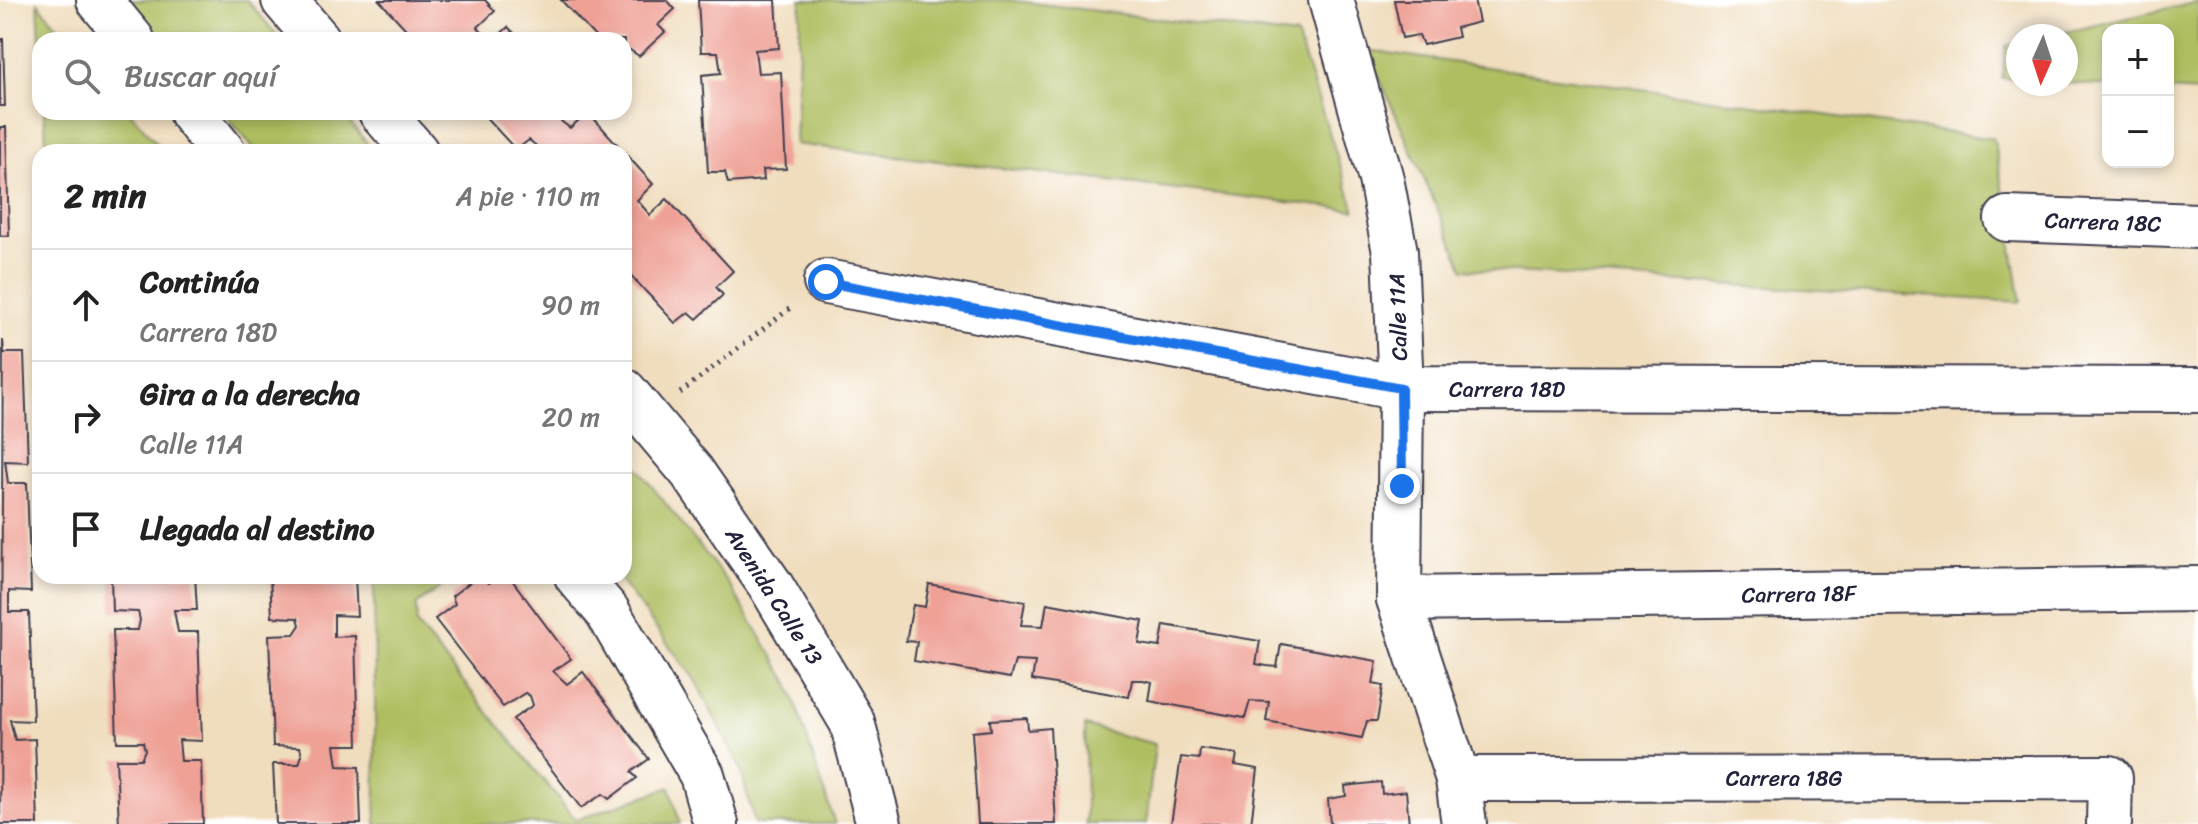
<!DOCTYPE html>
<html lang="es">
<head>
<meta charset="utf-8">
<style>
	:root { --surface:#fff; --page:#f6f6f6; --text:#222; --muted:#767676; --line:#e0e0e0 }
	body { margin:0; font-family:Sriracha,sans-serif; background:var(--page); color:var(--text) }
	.controls { position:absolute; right:24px; top:24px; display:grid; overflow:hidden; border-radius:16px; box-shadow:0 4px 12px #0003 }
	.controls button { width:72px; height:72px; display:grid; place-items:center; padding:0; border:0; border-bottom:2px solid var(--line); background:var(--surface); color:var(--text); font:40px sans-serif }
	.compass { position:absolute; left:2006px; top:24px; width:72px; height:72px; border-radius:50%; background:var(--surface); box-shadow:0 4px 12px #0003; rotate:183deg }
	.stop { position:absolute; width:24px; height:24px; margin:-18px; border:6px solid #1a73e8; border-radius:50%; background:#fff }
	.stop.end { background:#1a73e8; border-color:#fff; box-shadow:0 2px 8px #0008 }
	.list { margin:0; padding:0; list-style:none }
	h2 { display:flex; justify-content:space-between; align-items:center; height:104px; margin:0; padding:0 32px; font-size:34px }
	h2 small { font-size:26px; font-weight:400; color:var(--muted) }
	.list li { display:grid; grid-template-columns:52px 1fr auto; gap:24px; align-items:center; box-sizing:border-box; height:112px; padding:0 32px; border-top:2px solid var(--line) }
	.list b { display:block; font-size:30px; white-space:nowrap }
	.list p { margin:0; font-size:26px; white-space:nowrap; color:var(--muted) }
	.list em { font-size:26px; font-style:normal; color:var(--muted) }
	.icon { flex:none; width:44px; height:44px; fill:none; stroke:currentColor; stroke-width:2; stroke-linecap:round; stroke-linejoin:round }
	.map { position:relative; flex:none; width:2198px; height:824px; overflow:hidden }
	.search { position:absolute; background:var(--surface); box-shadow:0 4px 12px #0003; left:32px; top:32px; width:600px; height:88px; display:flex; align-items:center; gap:20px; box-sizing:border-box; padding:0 28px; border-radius:24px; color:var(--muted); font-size:30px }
	.panel { position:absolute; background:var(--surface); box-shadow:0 4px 12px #0003; left:32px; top:144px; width:600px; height:440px; border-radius:24px }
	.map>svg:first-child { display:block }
</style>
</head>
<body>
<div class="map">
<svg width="2198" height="824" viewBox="0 0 2198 824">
	<rect width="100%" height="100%" fill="#fff"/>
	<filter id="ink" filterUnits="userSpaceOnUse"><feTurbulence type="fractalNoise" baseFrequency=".0125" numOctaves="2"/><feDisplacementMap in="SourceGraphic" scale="16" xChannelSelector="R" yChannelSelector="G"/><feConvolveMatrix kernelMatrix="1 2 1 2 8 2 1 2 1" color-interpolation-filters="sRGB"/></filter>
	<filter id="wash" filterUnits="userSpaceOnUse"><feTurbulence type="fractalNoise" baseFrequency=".006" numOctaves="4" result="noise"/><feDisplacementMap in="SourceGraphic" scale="32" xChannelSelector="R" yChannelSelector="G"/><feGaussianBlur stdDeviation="1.8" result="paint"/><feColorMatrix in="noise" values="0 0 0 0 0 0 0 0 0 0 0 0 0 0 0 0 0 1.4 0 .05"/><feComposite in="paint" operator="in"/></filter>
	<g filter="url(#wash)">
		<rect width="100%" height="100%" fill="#f0ddbd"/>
		<g fill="#afbe61" stroke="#68704e" stroke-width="2">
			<polygon points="128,0 247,0 281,40 162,40"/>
			<polygon points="801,0 1009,0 1297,36 1355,210 795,144"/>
			<polygon points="2198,2 2198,92 2168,90 2168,30 2108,30 2108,86 2066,83 2066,36 2048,36"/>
			<polygon points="38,3 69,40 40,43"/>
			<polygon points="2018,43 2018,79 2002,78 2006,46"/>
			<polygon points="1367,50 1994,139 2021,302 1464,269"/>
			<polygon points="44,112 130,112 164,152 47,152"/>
			<polygon points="223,112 341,112 375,152 257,152"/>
			<polygon points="624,451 727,581 789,683 835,824 755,824 740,767 695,680 617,576 624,576"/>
			<polygon points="374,576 456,576 416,605 417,625 576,820 670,787 680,824 376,824"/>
			<polygon points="1085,726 1155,744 1146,824 1086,824"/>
		</g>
		<g id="blocks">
			<g fill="#efa196">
				<polygon points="379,0 485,0 495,11 478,27 488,40 416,40"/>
				<polygon points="561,0 667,0 675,9 658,25 665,32 639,56 630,50 624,55 624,40 598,40"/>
				<polygon points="698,0 776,0 779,48 755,50 758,73 781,72 786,169 763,170 764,180 728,183 725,172 708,172 702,75 721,73 718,52 701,52"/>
				<polygon points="1394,0 1474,0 1479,22 1456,28 1458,37 1423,45 1419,35 1402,38"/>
				<polygon points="508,27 521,40 494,40"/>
				<polygon points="0,39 3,39 5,106 0,106"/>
				<polygon points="481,112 560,112 557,115 562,122 570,128 588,112 624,152 544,152 529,140 516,150"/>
				<polygon points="0,127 6,127 9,236 0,236"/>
				<polygon points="624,152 653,184 637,200 650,215 667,199 733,271 716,287 723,295 697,319 689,312 675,323 624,268"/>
				<polygon points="3,340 4,353 24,353 28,462 5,461 8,483 27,483 31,592 9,591 9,612 29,612 33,721 10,720 15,740 35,739 38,824 0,824"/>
				<polygon points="111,576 195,576 197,610 174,610 178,632 198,632 202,741 179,740 181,761 201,761 203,824 119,824 116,759 141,759 145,750 143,742 117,742 113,630 138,630 140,620 138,612 112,611"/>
				<polygon points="270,576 355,576 357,616 334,615 334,637 355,636 358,745 335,745 338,766 359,767 361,824 276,824 273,764 299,764 302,755 300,747 273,746 269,635 294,634 300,625 298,618 272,617"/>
				<polygon points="478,576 489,583 499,576 509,576 571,659 553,671 567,684 583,672 649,759 631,772 637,778 609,799 603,794 581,808 513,719 533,705 530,696 525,693 503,707 435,619 455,604 452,596"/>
				<polygon points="929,584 1025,602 1021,625 1043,626 1047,603 1143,621 1139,644 1160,647 1164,625 1260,641 1256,664 1267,666 1277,667 1281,644 1377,661 1373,684 1383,686 1377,721 1367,721 1362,738 1266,721 1269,702 1250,701 1245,718 1149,701 1152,682 1143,680 1132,680 1129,697 1032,680 1035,662 1015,661 1010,678 914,661 917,642 906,641 913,605 925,607"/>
				<polygon points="1027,718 1028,730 1050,728 1056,824 978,824 972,732 991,730 990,720"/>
				<polygon points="1200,749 1237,754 1235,765 1258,769 1251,824 1171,824 1181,757 1199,759"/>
				<polygon points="1381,782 1382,794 1406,791 1409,824 1330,824 1328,799 1346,796 1345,786"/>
			</g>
		</g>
	</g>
	<g filter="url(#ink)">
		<use href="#blocks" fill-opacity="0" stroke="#413e4e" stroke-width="2"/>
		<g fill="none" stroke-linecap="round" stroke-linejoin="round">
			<g stroke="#413e4e" stroke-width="48">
				<g id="minor">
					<polyline points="99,0 132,40"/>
					<polyline points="284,0 318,40"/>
					<polyline points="1331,0 1381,179 1395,252 1401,388 1399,599 1458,779 1464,824"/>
					<polyline points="191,112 223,152"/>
					<polyline points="381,112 416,152"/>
					<polyline points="2007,219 2198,226"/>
					<polyline points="826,282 1401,388 2198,390"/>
					<polyline points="624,391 692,472 771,586 852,722 879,824"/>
					<polyline points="577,576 607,611 702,775 716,824"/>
					<polyline points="1399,599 2198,589"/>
					<polyline points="1458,779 2110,778 2109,824"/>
				</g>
			</g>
			<polyline stroke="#413e4e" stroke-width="5" stroke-dasharray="2 6" stroke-linecap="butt" points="680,393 793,306"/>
			<use href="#minor" stroke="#fff" stroke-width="44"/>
		</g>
	</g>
	<g fill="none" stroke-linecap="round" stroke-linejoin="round" filter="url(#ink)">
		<polyline stroke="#1a73e8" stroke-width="10" points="826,282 1401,388 1402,486"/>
	</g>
	<g text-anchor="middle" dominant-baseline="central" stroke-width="7" stroke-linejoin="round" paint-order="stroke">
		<g font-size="22" fill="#22223b" stroke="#fff">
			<text transform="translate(2103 222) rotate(2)">Carrera 18C</text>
			<text transform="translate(1398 317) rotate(-92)">Calle 11A</text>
			<text x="1507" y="389">Carrera 18D</text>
			<text transform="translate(1799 594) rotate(-1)">Carrera 18F</text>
			<text transform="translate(774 596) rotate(57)">Avenida Calle 13</text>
			<text x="1784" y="778">Carrera 18G</text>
		</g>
	</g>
</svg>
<div class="controls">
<button>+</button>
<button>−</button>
</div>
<svg class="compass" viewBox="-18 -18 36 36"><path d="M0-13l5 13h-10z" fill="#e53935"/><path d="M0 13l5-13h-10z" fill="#767676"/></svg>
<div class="stop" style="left:826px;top:282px"></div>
<div class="stop end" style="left:1402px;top:486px"></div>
<div class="search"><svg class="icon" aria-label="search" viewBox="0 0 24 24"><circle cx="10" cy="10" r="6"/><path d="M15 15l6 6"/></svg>Buscar aquí</div>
<section class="panel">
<h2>2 min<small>A pie · 110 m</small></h2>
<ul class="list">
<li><svg class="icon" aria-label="ahead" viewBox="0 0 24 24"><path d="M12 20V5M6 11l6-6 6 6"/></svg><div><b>Continúa</b><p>Carrera 18D</p></div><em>90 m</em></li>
<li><svg class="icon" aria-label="right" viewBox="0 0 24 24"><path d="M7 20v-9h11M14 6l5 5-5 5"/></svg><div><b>Gira a la derecha</b><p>Calle 11A</p></div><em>20 m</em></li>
<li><svg class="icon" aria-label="arrive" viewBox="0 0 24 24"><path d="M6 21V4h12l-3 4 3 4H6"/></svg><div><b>Llegada al destino</b></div></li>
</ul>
</section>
</div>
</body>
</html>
